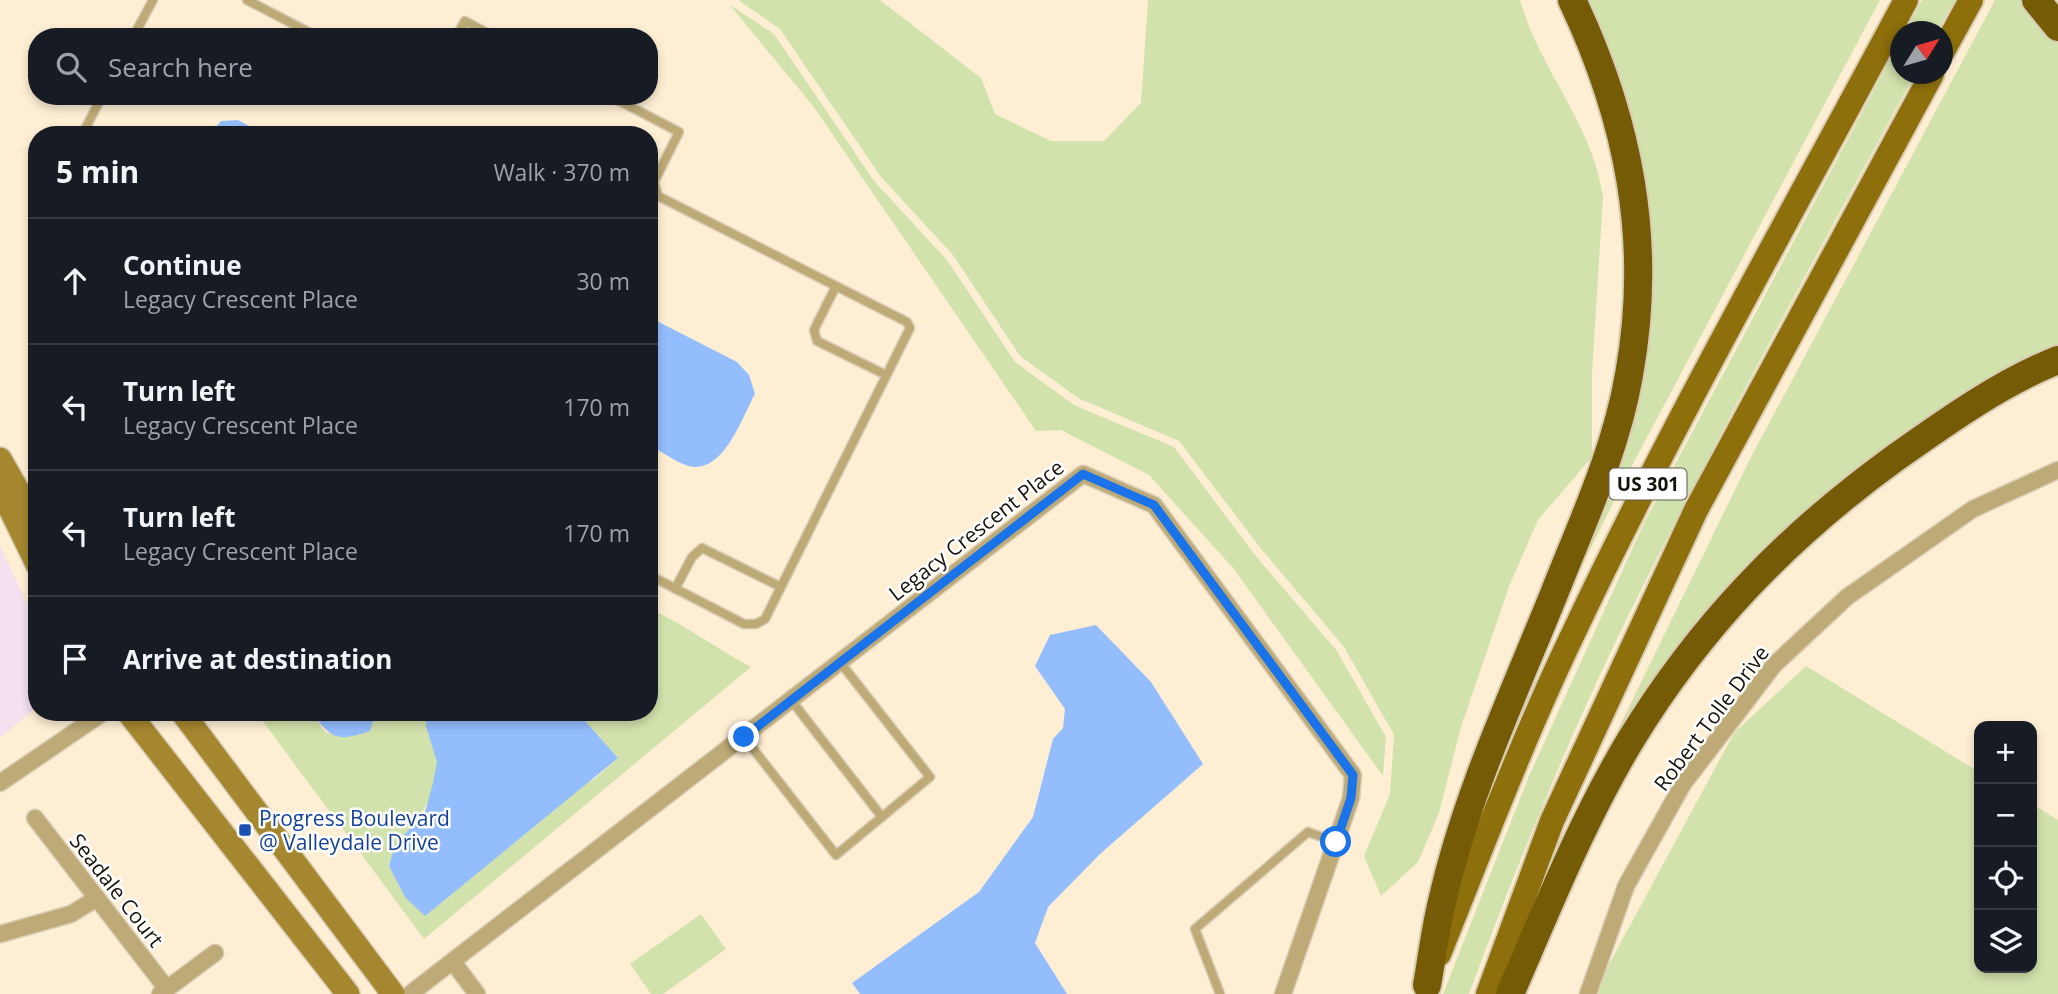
<!DOCTYPE html>
<html lang="en">
<head>
<meta charset="utf-8">
<style>
	:root { --surface:#171b24; --page:#20242c; --text:#f1f3f6; --muted:#9ea1a6; --line:#363941 }
	body { margin:0; font-family:"Open Sans",sans-serif; background:var(--page); color:var(--text) }
	.controls { position:absolute; right:21px; bottom:21px; display:grid; overflow:hidden; border-radius:14px; box-shadow:0 4px 10px #0003 }
	.controls button { width:63px; height:63px; display:grid; place-items:center; padding:0; border:0; border-bottom:2px solid var(--line); background:var(--surface); color:var(--text); font:35px sans-serif }
	.compass { position:absolute; left:1890px; top:21px; width:63px; height:63px; border-radius:50%; background:var(--surface); box-shadow:0 4px 10px #0003; rotate:53deg }
	.stop { position:absolute; width:21px; height:21px; margin:-16px; border:5px solid #1a73e8; border-radius:50%; background:#fff }
	.stop.end { background:#1a73e8; border-color:#fff; box-shadow:0 2px 7px #0008 }
	.list { margin:0; padding:0; list-style:none }
	h2 { display:flex; justify-content:space-between; align-items:center; height:91px; margin:0; padding:0 28px; font-size:30px }
	h2 small { font-size:23px; font-weight:400; color:var(--muted) }
	.list li { display:grid; grid-template-columns:46px 1fr auto; gap:21px; align-items:center; box-sizing:border-box; height:126px; padding:0 28px; border-top:2px solid var(--line) }
	.list b { display:block; font-size:26px; white-space:nowrap }
	.list p { margin:0; font-size:23px; white-space:nowrap; color:var(--muted) }
	.list em { font-size:23px; font-style:normal; color:var(--muted) }
	.icon { flex:none; width:38px; height:38px; fill:none; stroke:currentColor; stroke-width:2; stroke-linecap:round; stroke-linejoin:round }
	.map { position:relative; flex:none; width:2058px; height:994px; overflow:hidden }
	.search { position:absolute; background:var(--surface); box-shadow:0 4px 10px #0003; left:28px; top:28px; width:630px; height:77px; display:flex; align-items:center; gap:18px; box-sizing:border-box; padding:0 24px; border-radius:28px; color:var(--muted); font-size:26px }
	.panel { position:absolute; background:var(--surface); box-shadow:0 4px 10px #0003; left:28px; top:126px; width:630px; height:595px; border-radius:28px }
	.map>svg:first-child { display:block }
</style>
</head>
<body>
<div class="map">
<svg width="2058" height="994" viewBox="0 0 2058 994">
	<rect width="100%" height="100%" fill="#feefd4"/>
	<polygon fill="#f4e0ef" points="0,545 37,626 37,707 0,738"/>
	<g fill="#d2e2ac">
		<path d="M 738,0 L 880,0 L 981,78 L 995,114 L 1051,141 L 1104,141 L 1141,103 L 1148,0 L 1520,0 C 1540,71 1592,122 1603,197 L 1592,374 L 1592,457 L 1538,520 L 1510,584 L 1461,727 L 1439,813 L 1418,862 L 1381,896 L 1364,856 L 1390,794 L 1394,735 L 1344,647 L 1262,550 L 1179,441 L 1078,398 L 1020,356 L 953,255 L 881,177 L 780,29 Z"/>
		<polygon points="1582,0 1880,0 1628,473 1557,616 1646,294"/>
		<polygon points="1922,0 1955,0 1937,31 1905,31"/>
		<polygon points="1995,0 2024,0 2058,40 2058,350 1874,461 1604,758 1751,457"/>
		<polygon points="729,4 774,34 874,181 947,260 1015,362 1074,405 1174,447 1255,555 1337,651 1386,737 1383,776 1233,568 1149,475 1061,430 1036,431 813,106"/>
		<path d="M 1900,41 L 1900,74 L 1915,74 C 1813,262 1709,449 1616,641 C 1561,756 1513,875 1469,994 L 1443,994 L 1529,776 L 1644,523 Z"/>
		<path d="M 649,608 C 685,625 716,648 751,667 L 424,939 L 256,712 L 311,712 L 326,733 L 370,731 L 376,712 L 427,712 C 426,731 435,744 437,762 C 439,794 417,824 395,845 L 593,780 L 618,758 L 577,712 L 649,712 Z"/>
		<polygon points="1806,666 1979,772 1979,968 2032,968 2032,804 2058,820 2058,994 1598,994 1607,968 1734,733"/>
		<polygon points="701,914 726,949 663,994 651,994 630,964"/>
	</g>
	<g fill="#94bdfd">
		<polygon points="238,120 265,135 209,135 221,121"/>
		<path d="M 649,317 L 737,362 L 749,375 L 755,394 C 742,417 726,468 694,467 C 681,466 661,451 649,445 Z"/>
		<polygon points="1096,625 1151,682 1203,764 1100,854 1048,907 1035,943 1067,994 860,994 852,983 979,892 1033,817 1053,739 1063,728 1065,709 1035,666 1050,635"/>
		<path d="M 311,712 L 376,712 L 370,731 C 338,742 331,739 311,712 Z"/>
		<polygon points="427,712 577,712 618,758 425,916 405,897 389,866 395,845 425,812 433,783 437,762 426,726"/>
	</g>
	<g fill="none" stroke-linecap="round" stroke-linejoin="round">
		<g stroke="#d9ccb4" stroke-width="11">
			<g id="service">
				<polyline points="247,0 318,37"/>
				<polyline points="133,37 153,0"/>
				<polyline points="456,37 465,21 495,37"/>
				<polyline points="610,96 679,132 654,182 658,196 907,322 910,328 765,619 756,624 744,624 649,575"/>
				<polyline points="82,135 102,96"/>
				<polyline points="836,286 814,330 817,341 886,375"/>
				<polyline points="675,589 692,557 702,548 781,587"/>
				<polyline points="791,700 882,817"/>
				<polyline points="744,737 836,855 930,777 840,662"/>
				<polyline points="1220,994 1195,929 1308,832 1336,842"/>
			</g>
		</g>
		<g stroke="#d9ccb4" stroke-width="19">
			<g id="minor">
				<polyline points="0,783 104,712"/>
				<polyline points="35,818 167,989"/>
				<polyline points="0,934 71,914 97,898"/>
				<polyline points="453,962 477,994"/>
				<polyline points="160,994 215,953"/>
				<polyline points="410,994 1083,474 1154,505 1353,775 1351,798 1283,994"/>
				<polyline points="1588,994 1626,886 1683,784 1774,665 1847,597 1973,509 2058,470"/>
			</g>
		</g>
		<g stroke="#d9ccb4" stroke-width="26">
			<g id="secondary">
				<polyline points="0,459 37,524"/>
				<polyline points="0,488 37,564"/>
				<polyline points="128,712 348,994"/>
				<polyline points="182,712 393,994"/>
			</g>
		</g>
		<g stroke="#d9ccb4" stroke-width="28">
			<g id="primary">
				<polyline points="1942,53 1971,0"/>
				<path d="M 1439,954 C 1482,847 1523,738 1573,634 C 1675,418 1794,210 1906,0"/>
				<polyline points="1488,994 1552,821 1696,510 1932,74"/>
			</g>
		</g>
		<g stroke="#d9ccb4" stroke-width="32">
			<g id="motorway">
				<polyline points="2036,0 2058,27"/>
				<path d="M 1427,985 C 1432,958 1435,930 1442,902 C 1465,798 1514,693 1554,594 C 1582,523 1616,451 1629,375 C 1653,242 1629,120 1572,0"/>
				<path d="M 1510,994 C 1547,909 1582,821 1630,741 C 1700,626 1786,537 1895,458 C 1946,422 2000,383 2058,360"/>
			</g>
		</g>
		<use href="#service" stroke="#beaa76" stroke-width="8"/>
		<use href="#minor" stroke="#beaa76" stroke-width="16"/>
		<use href="#secondary" stroke="#a5872f" stroke-width="23"/>
		<use href="#primary" stroke="#8d6f0b" stroke-width="24"/>
		<use href="#motorway" stroke="#755b05" stroke-width="28"/>
	</g>
	<g fill="none" stroke-linecap="round" stroke-linejoin="round">
		<polyline stroke="#1a73e8" stroke-width="9" points="744,737 1083,474 1154,505 1353,775 1351,798 1336,842"/>
	</g>
	<rect fill="#1a4fb4" stroke="#fff" stroke-width="2.5" x="238" y="823" width="14" height="14" rx="3.5"/>
	<g text-anchor="middle" dominant-baseline="central" stroke-width="5" stroke-linejoin="round" paint-order="stroke">
		<rect fill="#fff" stroke="#5d5a54" stroke-width="2" x="1609.5" y="468.5" width="77" height="31" rx="5"/>
		<g font-size="19" font-weight="bold" fill="#18130a">
			<text x="1648" y="484">US 301</text>
		</g>
		<g font-size="21" fill="#18130a" stroke="#fff">
			<text transform="translate(976 530) rotate(-38)">Legacy Crescent Place</text>
			<text transform="translate(1711 718) rotate(-53)">Robert Tolle Drive</text>
			<text transform="translate(117 890) rotate(52)">Seadale Court</text>
		</g>
		<g font-size="21" fill="#164399" stroke="#fff" text-anchor="start">
			<text x="259" y="818">Progress Boulevard<tspan x="259" dy="24">@ Valleydale Drive</tspan></text>
		</g>
	</g>
</svg>
<div class="controls">
<button>+</button>
<button>−</button>
<button><svg class="icon" aria-label="locate" viewBox="0 0 24 24"><circle cx="12" cy="12" r="6"/><path d="M12 2v4M12 18v4M2 12h4M18 12h4"/></svg></button>
<button><svg class="icon" aria-label="layers" viewBox="0 0 24 24"><path d="M12 4l9 5-9 5-9-5zM3 14l9 5 9-5"/></svg></button>
</div>
<svg class="compass" viewBox="-18 -18 36 36"><path d="M0-13l5 13h-10z" fill="#e53935"/><path d="M0 13l5-13h-10z" fill="#9ea1a6"/></svg>
<div class="stop" style="left:1336px;top:842px"></div>
<div class="stop end" style="left:744px;top:737px"></div>
<div class="search"><svg class="icon" aria-label="search" viewBox="0 0 24 24"><circle cx="10" cy="10" r="6"/><path d="M15 15l6 6"/></svg>Search here</div>
<section class="panel">
<h2>5 min<small>Walk · 370 m</small></h2>
<ul class="list">
<li><svg class="icon" aria-label="ahead" viewBox="0 0 24 24"><path d="M12 20V5M6 11l6-6 6 6"/></svg><div><b>Continue</b><p>Legacy Crescent Place</p></div><em>30 m</em></li>
<li><svg class="icon" aria-label="left" viewBox="0 0 24 24"><path d="M17 20v-9H6M10 6l-5 5 5 5"/></svg><div><b>Turn left</b><p>Legacy Crescent Place</p></div><em>170 m</em></li>
<li><svg class="icon" aria-label="left" viewBox="0 0 24 24"><path d="M17 20v-9H6M10 6l-5 5 5 5"/></svg><div><b>Turn left</b><p>Legacy Crescent Place</p></div><em>170 m</em></li>
<li><svg class="icon" aria-label="arrive" viewBox="0 0 24 24"><path d="M6 21V4h12l-3 4 3 4H6"/></svg><div><b>Arrive at destination</b></div></li>
</ul>
</section>
</div>
</body>
</html>
